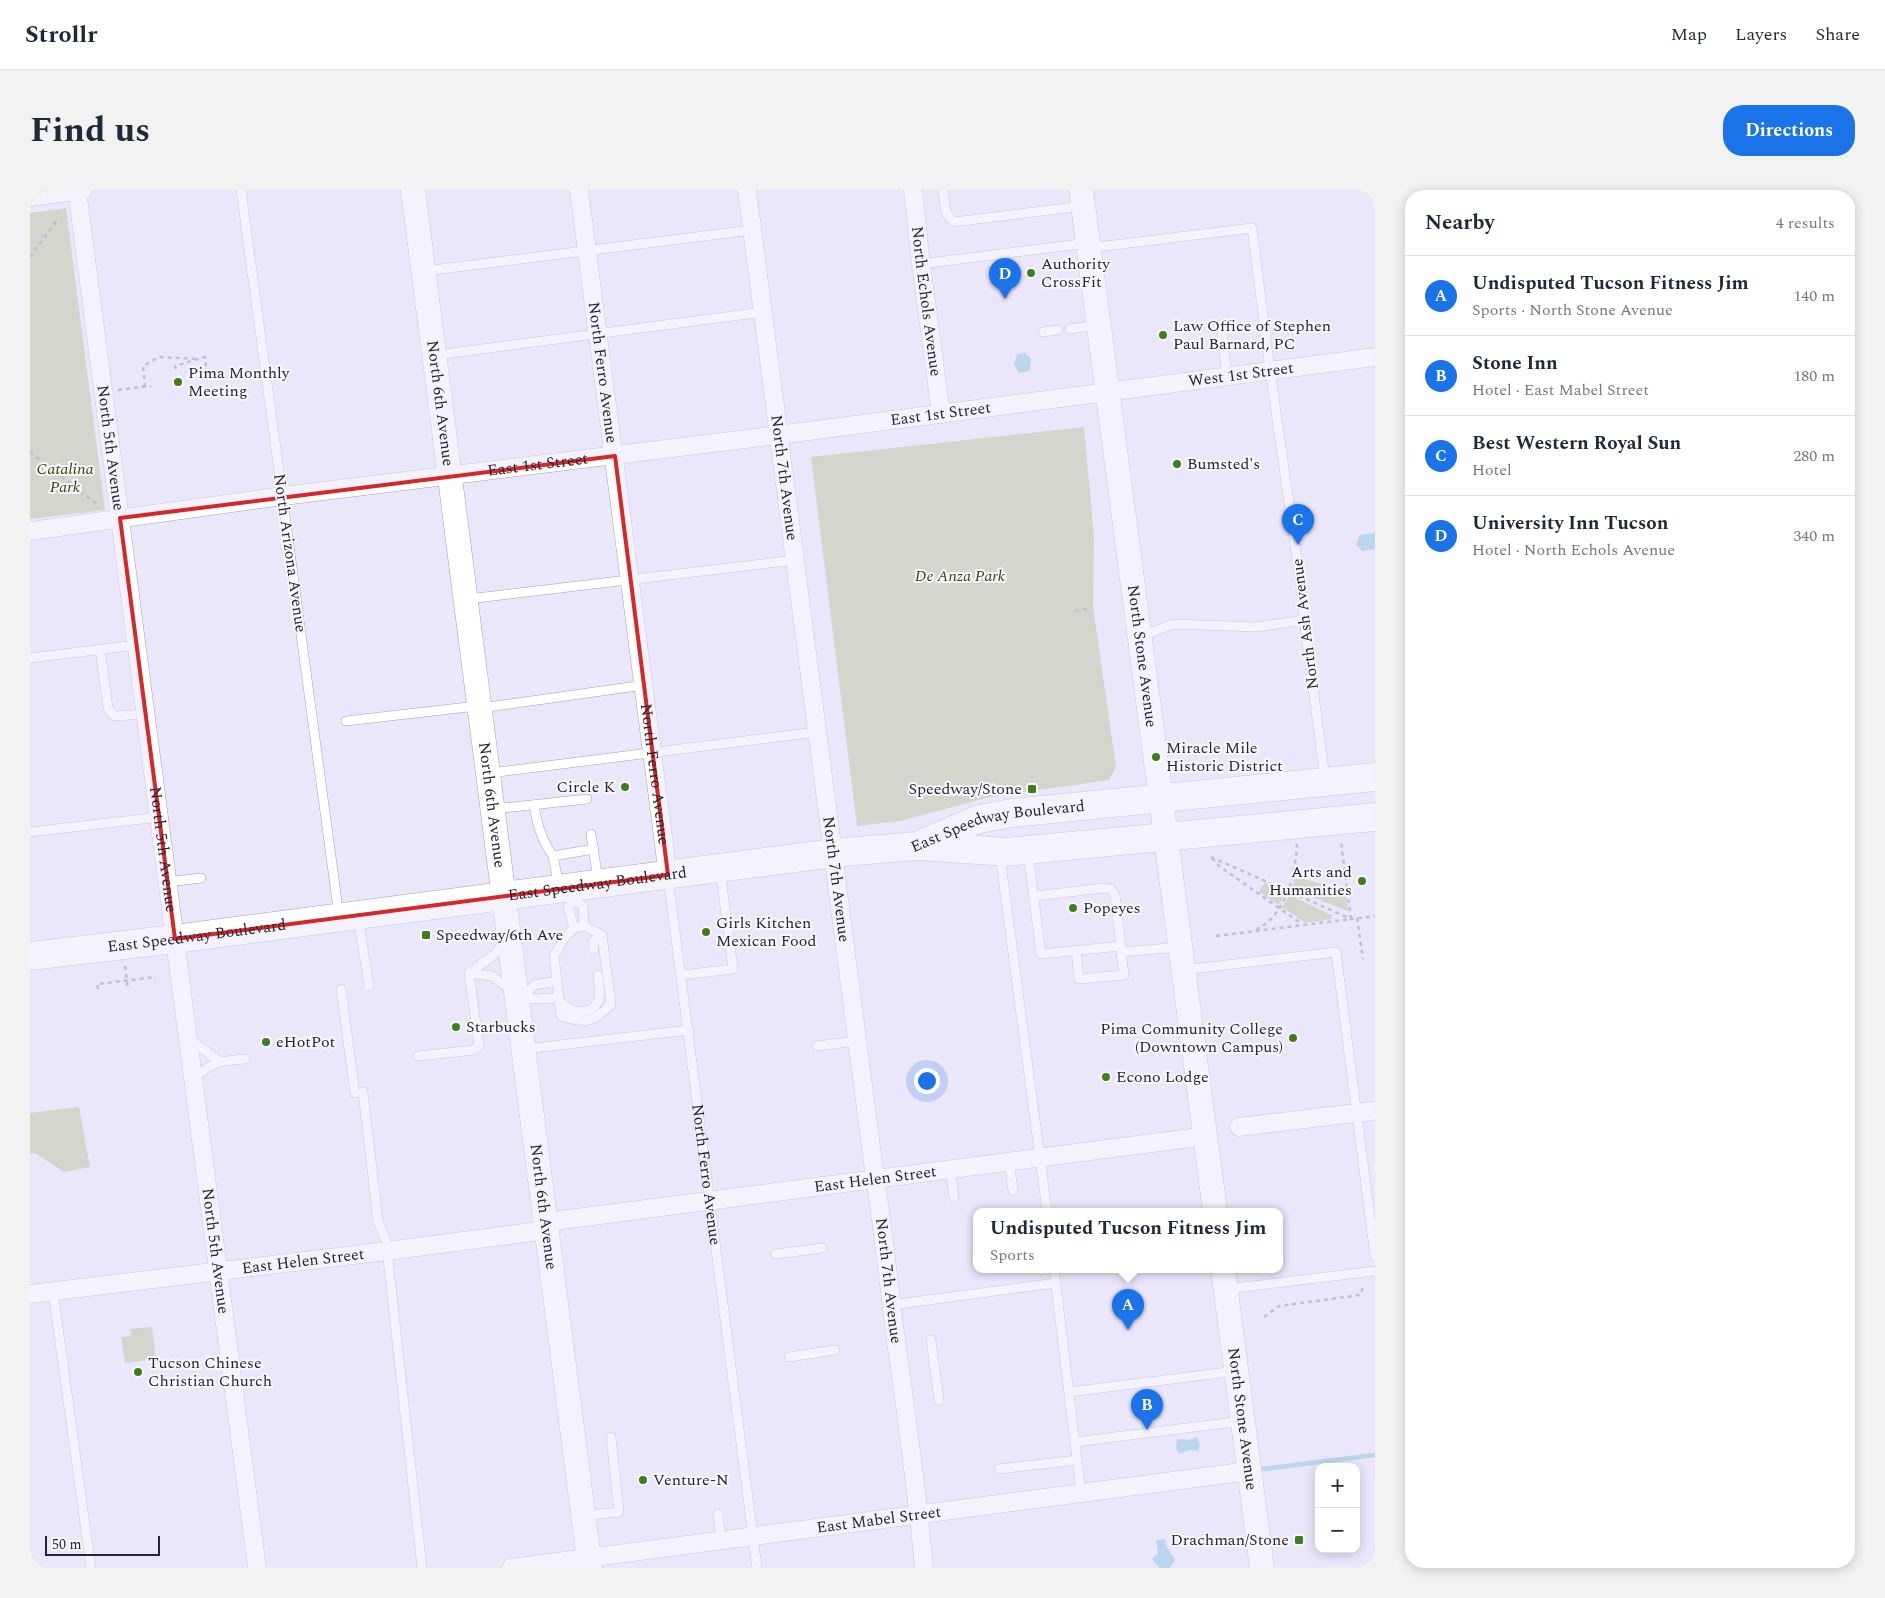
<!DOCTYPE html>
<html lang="en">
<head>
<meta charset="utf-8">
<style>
	:root { --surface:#fff; --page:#f2f2f3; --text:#1f2937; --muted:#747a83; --line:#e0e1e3; --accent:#1a73e8 }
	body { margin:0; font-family:Spectral,serif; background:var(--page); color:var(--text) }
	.controls { position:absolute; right:15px; bottom:15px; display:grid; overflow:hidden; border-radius:10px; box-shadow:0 2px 12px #0003 }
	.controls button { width:45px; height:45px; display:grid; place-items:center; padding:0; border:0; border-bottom:1px solid var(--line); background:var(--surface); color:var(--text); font:25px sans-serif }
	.scale { position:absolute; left:15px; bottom:12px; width:115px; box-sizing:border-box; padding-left:5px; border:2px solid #272531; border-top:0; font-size:14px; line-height:18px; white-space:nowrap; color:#272531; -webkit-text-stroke:4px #f8f6fd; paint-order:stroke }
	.you { position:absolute; left:896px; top:890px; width:18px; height:18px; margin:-12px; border:4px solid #fff; border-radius:50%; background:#1a73e8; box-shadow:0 0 0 8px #1a73e833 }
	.badge { display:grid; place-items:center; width:32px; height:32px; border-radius:50%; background:var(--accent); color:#fff; font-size:16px; font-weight:700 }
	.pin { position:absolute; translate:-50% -41px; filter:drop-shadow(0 1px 2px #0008) }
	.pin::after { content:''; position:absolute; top:26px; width:18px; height:15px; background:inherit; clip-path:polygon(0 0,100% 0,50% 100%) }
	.popup { position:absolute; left:943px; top:1018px; width:310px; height:65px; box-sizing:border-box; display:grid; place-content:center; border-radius:10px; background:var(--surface); filter:drop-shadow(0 1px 4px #0005); font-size:16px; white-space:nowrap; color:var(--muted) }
	.popup b { font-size:19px; color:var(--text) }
	.popup::after { content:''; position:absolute; left:50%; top:100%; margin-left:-10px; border:10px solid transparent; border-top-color:var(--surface) }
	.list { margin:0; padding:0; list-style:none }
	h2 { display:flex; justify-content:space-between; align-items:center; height:65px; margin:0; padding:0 20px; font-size:21px }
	h2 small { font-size:16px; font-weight:400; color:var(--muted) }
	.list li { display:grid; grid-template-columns:32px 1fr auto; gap:15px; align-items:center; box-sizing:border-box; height:80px; padding:0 20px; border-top:1px solid var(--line) }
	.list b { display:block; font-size:19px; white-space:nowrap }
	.list p { margin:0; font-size:16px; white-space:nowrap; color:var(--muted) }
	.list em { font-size:16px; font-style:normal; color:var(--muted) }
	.map { position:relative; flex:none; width:1345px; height:1378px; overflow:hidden; border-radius:20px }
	header { display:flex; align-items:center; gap:30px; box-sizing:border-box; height:70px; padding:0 25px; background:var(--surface); border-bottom:1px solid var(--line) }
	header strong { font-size:24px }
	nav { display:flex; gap:28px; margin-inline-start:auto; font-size:18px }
	.intro { display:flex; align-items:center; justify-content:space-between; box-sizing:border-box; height:120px; padding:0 30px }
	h1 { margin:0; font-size:35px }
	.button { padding:12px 22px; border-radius:20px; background:var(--accent); color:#fff; font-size:18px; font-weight:700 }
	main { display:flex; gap:30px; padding:0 30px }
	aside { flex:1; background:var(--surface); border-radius:20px; box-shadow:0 2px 12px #0003 }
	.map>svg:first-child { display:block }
</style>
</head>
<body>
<header>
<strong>Strollr</strong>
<nav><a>Map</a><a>Layers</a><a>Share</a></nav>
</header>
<div class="intro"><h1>Find us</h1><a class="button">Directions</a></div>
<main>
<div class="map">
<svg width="1345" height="1378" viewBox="0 0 1345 1378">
	<rect width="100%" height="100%" fill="#ebe7fb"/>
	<g fill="#b5c196">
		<polygon points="36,18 75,320 0,329 0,23"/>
		<polygon points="1054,237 1064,346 1063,416 1086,577 1079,590 960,607 870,631 827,636 781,267"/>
		<polygon points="1265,687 1316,700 1318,721 1262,699"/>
		<polygon points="1235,692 1256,703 1249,715 1229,702"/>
		<polygon points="1260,705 1301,725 1302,729 1275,733 1252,717"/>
		<polygon points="49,917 60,977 34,982 5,963 0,964 0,923"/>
		<polygon points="122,1137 126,1169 95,1173 91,1147 101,1146 100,1139"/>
	</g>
	<g fill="#80c1dd">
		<polygon points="995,163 1001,169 1000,181 989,183 984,174 987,164"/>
		<polygon points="1345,343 1345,359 1332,361 1326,354 1330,345"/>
		<polygon points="1167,1247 1170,1255 1168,1261 1160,1260 1149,1264 1146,1258 1147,1249 1159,1250"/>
		<polygon points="1135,1349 1137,1357 1145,1370 1140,1378 1130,1378 1122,1369 1128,1363 1126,1350"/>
	</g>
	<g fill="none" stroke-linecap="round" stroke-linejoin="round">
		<polyline stroke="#80c1dd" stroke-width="4.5" points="1225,1280 1345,1265"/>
		<g stroke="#a69fbe" stroke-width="10">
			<g id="lane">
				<polyline points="211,0 309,726"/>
				<polyline points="913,0 916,23 924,32 1053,16"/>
				<polyline points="1059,58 1222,38 1240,180 1273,411 1274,430 1295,588"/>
				<polyline points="891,74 1058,53"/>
				<polyline points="395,81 722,40"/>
				<polyline points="1040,139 1068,135"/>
				<polyline points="1013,142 1028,140"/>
				<polyline points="1192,143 1197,186"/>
				<polyline points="406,165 733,122"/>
				<polyline points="438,409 765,370"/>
				<polyline points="1112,446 1143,434 1227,437 1274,430"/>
				<polyline points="70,459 78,518 84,526 116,524"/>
				<polyline points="0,468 106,455"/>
				<polyline points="451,518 614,495"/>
				<polyline points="316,531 447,516"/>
				<polyline points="460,583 787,542"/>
				<path d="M 504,615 C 507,634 511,649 523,666 L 564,659"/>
				<polyline points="463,619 557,609"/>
				<polyline points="0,642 129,627"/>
				<polyline points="561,644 568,690"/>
				<polyline points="998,663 1011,764 1091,756 1091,762 1150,757"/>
				<polyline points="970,665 1017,1021"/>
				<polyline points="523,666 529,696"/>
				<path id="s1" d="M 638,687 L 727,1378"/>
				<polyline points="137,692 171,688"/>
				<polyline points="543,699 545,711 553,716 554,736"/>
				<polyline points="1004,706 1074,698 1081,699 1085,705 1091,756"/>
				<polyline points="328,727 339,796"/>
				<path d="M 554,736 L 572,745 L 581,814 C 563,833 555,834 531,826 L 524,766 L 533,750 L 544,738 Z"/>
				<polyline points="544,738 538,717 545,711"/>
				<polyline points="476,750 464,765 439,783 462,786 481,800"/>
				<polyline points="564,759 563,751 572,745"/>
				<polyline points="1046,760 1049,789 1094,785 1091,762"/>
				<polyline points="1154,780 1306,762 1345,1066"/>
				<polyline points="652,785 703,779 690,679"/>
				<path d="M 527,791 L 504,795 L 497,803 L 502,809 L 528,808 C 530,811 533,815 536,817 C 547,825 565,823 569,809 C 571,802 568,792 568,785"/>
				<polyline points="311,799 325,903"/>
				<polyline points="159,849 189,871"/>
				<polyline points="787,856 827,851"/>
				<polyline points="495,859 659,840"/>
				<polyline points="388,866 444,860 449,855 439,783"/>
				<path d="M 164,890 C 180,871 193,871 215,869"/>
				<polyline points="333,902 348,1031 356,1051 392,1378"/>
				<polyline points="979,971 983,1001"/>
				<polyline points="920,978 924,1007"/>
				<polyline points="746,1064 792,1058"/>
				<polyline points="1024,1079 1051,1303"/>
				<polyline points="1196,1099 1345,1081"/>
				<polyline points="23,1101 61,1378"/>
				<polyline points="861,1115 1026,1093"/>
				<polyline points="901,1150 909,1210"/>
				<polyline points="759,1167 805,1160"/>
				<polyline points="1039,1202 1206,1181"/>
				<polyline points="1045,1252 1212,1231"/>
				<polyline points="969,1279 1047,1270"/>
				<polyline points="688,1324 691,1350"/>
				<polyline points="553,1326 589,1322 581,1247"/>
			</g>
		</g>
		<g stroke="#a69fbe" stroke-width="19">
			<g id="street">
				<path id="s2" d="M 47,0 L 227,1378"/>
				<path id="s3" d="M 549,0 L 638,685"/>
				<path id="s4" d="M 717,0 L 845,988 C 853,1037 858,1086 864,1136 C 875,1216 887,1297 894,1378"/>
				<path id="s5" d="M 883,0 L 891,74 L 911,224"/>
				<polyline points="0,7 53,0"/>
				<path id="s6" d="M 0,341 L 253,306 L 748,245 L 1345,167"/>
				<polyline points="1209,937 1342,921"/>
				<path id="s7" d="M 516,1032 L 1176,946"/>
				<path id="s8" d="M 0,1104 L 357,1061 L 517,1040"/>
				<path id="s9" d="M 481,1378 L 1219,1281"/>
			</g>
		</g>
		<g stroke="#a69fbe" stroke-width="25">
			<g id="secondary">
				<path id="s10" d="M 383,0 L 560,1378"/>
				<path id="s11" d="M 1051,0 L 1185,1021"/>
				<path id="s12" d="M 1193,1079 L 1232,1378"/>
			</g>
		</g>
		<g stroke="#a69fbe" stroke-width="29">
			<g id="primary">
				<polyline points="890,656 976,662 1345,627"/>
				<path id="s13" d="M 0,766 L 145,749 L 803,663 L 886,656 L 949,629 L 982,623 L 1345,587"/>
			</g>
		</g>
		<g stroke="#928f9f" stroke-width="2.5" stroke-dasharray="4 4" stroke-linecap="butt">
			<polyline points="0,67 28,29"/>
			<polyline points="146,179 145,176 175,167 177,188"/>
			<polyline points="175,188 181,187"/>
			<polyline points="115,197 113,176 129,167 169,169"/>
			<polyline points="88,200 121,196"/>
			<polyline points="0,262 69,316"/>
			<polyline points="1045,421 1057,419"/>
			<polyline points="1181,667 1321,729 1345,726"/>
			<polyline points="1182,668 1189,676 1272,734"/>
			<polyline points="1327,728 1333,769"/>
			<path d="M 1226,740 C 1257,723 1265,687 1267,654"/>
			<polyline points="1186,746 1321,729 1311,652"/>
			<polyline points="95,776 98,800"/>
			<polyline points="68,799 67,794 126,787"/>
			<polyline points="1234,1127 1249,1116 1330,1105 1333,1097"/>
		</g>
		<use href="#lane" stroke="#fff" stroke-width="9"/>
		<use href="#street" stroke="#fff" stroke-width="18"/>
		<use href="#secondary" stroke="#fff" stroke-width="24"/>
		<use href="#primary" stroke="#fff" stroke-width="28"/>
	</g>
	<path d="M0 0H1345V1378H0ZM 585,266 L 638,685 L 145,749 L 90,328 Z" fill="#ebe7fb" fill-opacity=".55" fill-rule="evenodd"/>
	<path fill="none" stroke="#d62828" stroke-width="4" stroke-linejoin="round" d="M 585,266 L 638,685 L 145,749 L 90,328 Z"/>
	<g fill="#3e7e1d" stroke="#f8f6fd" stroke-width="2">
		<circle cx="1001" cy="83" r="5"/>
		<circle cx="1133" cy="145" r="5"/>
		<circle cx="148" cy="192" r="5"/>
		<circle cx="1147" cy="274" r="5"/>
		<circle cx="1126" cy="567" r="5"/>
		<circle cx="595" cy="597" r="5"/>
		<rect x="997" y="594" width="10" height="10" rx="2.5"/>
		<circle cx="1332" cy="691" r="5"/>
		<circle cx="1043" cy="718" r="5"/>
		<circle cx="676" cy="742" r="5"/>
		<rect x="391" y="740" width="10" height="10" rx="2.5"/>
		<circle cx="426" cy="837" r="5"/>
		<circle cx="1263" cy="848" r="5"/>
		<circle cx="236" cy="852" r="5"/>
		<circle cx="1076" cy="887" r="5"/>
		<circle cx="108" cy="1182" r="5"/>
		<circle cx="613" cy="1290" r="5"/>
		<rect x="1264" y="1345" width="10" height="10" rx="2.5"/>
	</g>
	<g text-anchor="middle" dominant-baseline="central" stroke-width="4" stroke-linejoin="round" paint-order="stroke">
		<g font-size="16" fill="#272531" stroke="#f8f6fd" text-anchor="start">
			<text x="1011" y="74">Authority<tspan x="1011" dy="18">CrossFit</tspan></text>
			<text x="1143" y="136">Law Office of Stephen<tspan x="1143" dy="18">Paul Barnard, PC</tspan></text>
			<text x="158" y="183">Pima Monthly<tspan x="158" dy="18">Meeting</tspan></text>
			<text x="1157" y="274">Bumsted's</text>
			<text x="1136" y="558">Miracle Mile<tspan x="1136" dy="18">Historic District</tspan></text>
			<text x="585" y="597" text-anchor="end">Circle K</text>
			<text x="992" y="599" text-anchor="end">Speedway/Stone</text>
			<text x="1322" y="682" text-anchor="end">Arts and<tspan x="1322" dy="18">Humanities</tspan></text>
			<text x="1053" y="718">Popeyes</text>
			<text x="686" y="733">Girls Kitchen<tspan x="686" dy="18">Mexican Food</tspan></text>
			<text x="406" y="745">Speedway/6th Ave</text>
			<text x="436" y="837">Starbucks</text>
			<text x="1253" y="839" text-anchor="end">Pima Community College<tspan x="1253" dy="18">(Downtown Campus)</tspan></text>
			<text x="246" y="852">eHotPot</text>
			<text x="1086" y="887">Econo Lodge</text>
			<text x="118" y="1173">Tucson Chinese<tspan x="118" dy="18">Christian Church</tspan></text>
			<text x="623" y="1290">Venture-N</text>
			<text x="1259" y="1350" text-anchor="end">Drachman/Stone</text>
		</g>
		<g font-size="16" fill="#272531" stroke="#f8f6fd">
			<text stroke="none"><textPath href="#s5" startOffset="112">North Echols Avenue</textPath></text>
			<text stroke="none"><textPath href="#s3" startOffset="184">North Ferro Avenue</textPath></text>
			<text stroke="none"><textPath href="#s6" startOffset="1221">West 1st Street</textPath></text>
			<text stroke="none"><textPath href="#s10" startOffset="215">North 6th Avenue</textPath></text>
			<text stroke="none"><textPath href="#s6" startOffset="918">East 1st Street</textPath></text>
			<text stroke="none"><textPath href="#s2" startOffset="260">North 5th Avenue</textPath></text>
			<text stroke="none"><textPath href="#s6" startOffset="512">East 1st Street</textPath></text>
			<text stroke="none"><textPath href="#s4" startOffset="290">North 7th Avenue</textPath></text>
			<text transform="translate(260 363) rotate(82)">North Arizona Avenue</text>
			<text transform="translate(1275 434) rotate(-97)">North Ash Avenue</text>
			<text stroke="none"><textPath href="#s11" startOffset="470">North Stone Avenue</textPath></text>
			<text stroke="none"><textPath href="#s3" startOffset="589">North Ferro Avenue</textPath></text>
			<text stroke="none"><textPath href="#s10" startOffset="620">North 6th Avenue</textPath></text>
			<text stroke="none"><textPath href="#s13" startOffset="978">East Speedway Boulevard</textPath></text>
			<text stroke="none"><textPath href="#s2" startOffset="665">North 5th Avenue</textPath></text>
			<text stroke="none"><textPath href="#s4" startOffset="695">North 7th Avenue</textPath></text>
			<text stroke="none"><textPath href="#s13" startOffset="572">East Speedway Boulevard</textPath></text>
			<text stroke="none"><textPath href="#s13" startOffset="168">East Speedway Boulevard</textPath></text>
			<text stroke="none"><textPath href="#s1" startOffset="300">North Ferro Avenue</textPath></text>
			<text stroke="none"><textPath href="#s7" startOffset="332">East Helen Street</textPath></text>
			<text stroke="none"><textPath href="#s10" startOffset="1025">North 6th Avenue</textPath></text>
			<text stroke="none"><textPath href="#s2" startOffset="1070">North 5th Avenue</textPath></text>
			<text stroke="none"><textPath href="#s8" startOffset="275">East Helen Street</textPath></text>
			<text stroke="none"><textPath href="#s4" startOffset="1100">North 7th Avenue</textPath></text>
			<text stroke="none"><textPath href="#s12" startOffset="151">North Stone Avenue</textPath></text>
			<text stroke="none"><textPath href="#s9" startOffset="371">East Mabel Street</textPath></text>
		</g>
		<g font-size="16" font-style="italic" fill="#384402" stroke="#f8f6fd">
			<text x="35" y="279">Catalina<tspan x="35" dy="18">Park</tspan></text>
			<text x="930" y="386">De Anza Park</text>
		</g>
	</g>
</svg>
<div class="controls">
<button>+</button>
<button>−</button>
</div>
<div class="scale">50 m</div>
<div class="you"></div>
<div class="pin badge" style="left:1098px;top:1140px">A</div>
<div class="popup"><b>Undisputed Tucson Fitness Jim</b>Sports</div>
<div class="pin badge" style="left:1117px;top:1240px">B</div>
<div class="pin badge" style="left:1268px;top:355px">C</div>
<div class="pin badge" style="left:975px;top:109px">D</div>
</div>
<aside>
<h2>Nearby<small>4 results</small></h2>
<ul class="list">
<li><span class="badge">A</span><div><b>Undisputed Tucson Fitness Jim</b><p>Sports · North Stone Avenue</p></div><em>140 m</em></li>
<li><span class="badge">B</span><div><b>Stone Inn</b><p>Hotel · East Mabel Street</p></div><em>180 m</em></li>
<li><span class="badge">C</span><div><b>Best Western Royal Sun</b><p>Hotel</p></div><em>280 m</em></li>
<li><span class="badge">D</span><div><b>University Inn Tucson</b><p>Hotel · North Echols Avenue</p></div><em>340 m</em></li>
</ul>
</aside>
</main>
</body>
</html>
